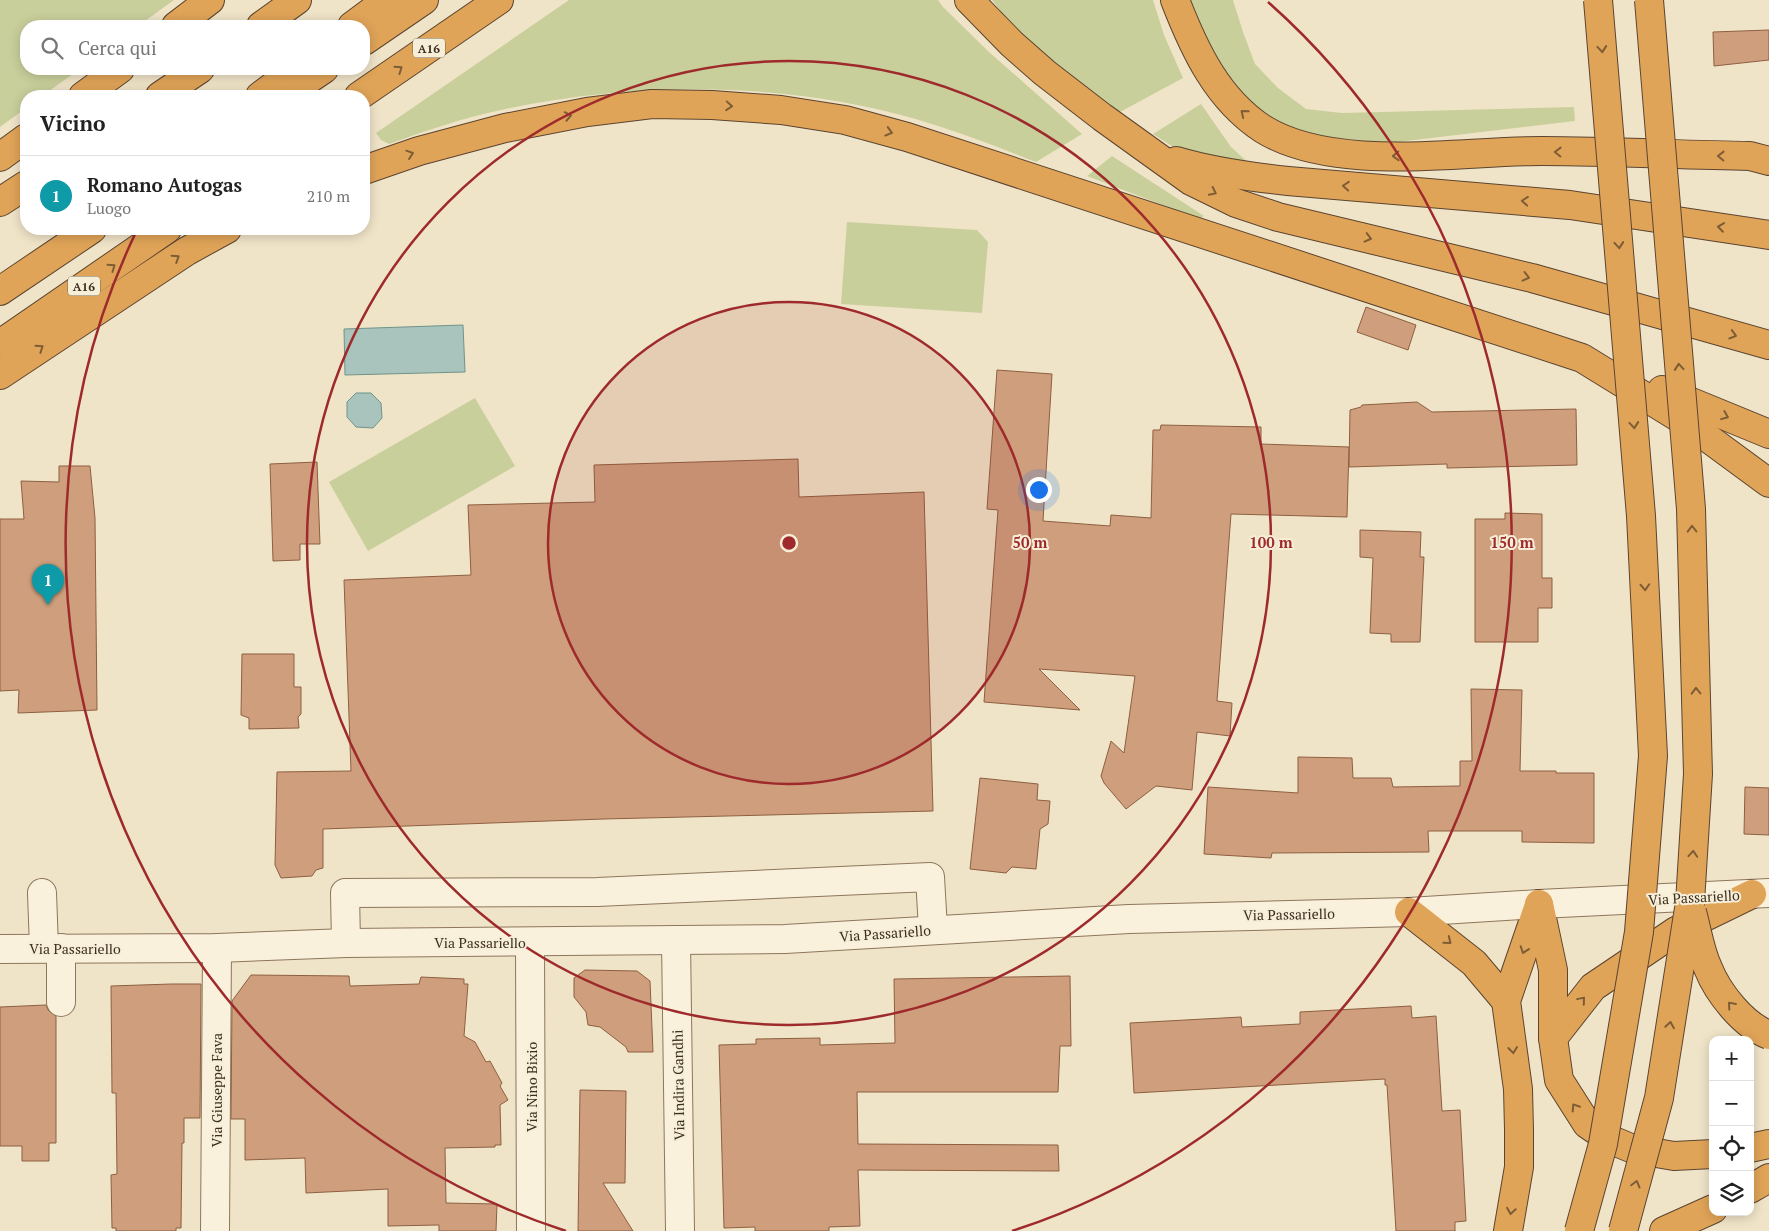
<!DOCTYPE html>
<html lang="it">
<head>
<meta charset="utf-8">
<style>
	:root { --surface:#fff; --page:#f6f6f6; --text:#222; --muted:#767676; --line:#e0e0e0; --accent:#b45309 }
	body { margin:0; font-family:"PT Serif",serif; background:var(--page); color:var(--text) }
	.controls { position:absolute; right:15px; bottom:15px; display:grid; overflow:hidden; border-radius:10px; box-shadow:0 2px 12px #0003 }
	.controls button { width:45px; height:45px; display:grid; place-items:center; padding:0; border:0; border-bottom:1px solid var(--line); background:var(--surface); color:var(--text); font:25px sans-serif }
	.you { position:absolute; left:1038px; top:489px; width:18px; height:18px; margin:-12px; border:4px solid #fff; border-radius:50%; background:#1a73e8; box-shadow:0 0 0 8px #1a73e833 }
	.badge { display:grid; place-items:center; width:32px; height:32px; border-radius:50%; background:var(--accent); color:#fff; font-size:16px; font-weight:700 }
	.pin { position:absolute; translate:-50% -41px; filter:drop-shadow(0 1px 2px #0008) }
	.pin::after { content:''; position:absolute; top:26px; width:18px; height:15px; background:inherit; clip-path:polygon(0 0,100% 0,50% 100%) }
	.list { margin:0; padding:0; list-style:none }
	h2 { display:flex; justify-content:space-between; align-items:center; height:65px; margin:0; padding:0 20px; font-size:21px }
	h2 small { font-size:16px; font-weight:400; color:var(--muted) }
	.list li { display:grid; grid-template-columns:32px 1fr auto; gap:15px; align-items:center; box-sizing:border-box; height:80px; padding:0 20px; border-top:1px solid var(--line) }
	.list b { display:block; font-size:19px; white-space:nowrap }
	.list p { margin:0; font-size:16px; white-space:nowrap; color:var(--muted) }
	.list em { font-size:16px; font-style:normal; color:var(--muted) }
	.icon { flex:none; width:28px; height:28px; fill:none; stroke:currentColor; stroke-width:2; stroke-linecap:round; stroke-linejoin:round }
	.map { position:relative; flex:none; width:1769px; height:1231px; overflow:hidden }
	.search { position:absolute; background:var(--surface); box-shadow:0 2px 12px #0003; left:20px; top:20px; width:350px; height:55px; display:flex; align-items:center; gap:12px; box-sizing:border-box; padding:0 18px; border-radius:20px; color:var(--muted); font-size:19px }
	.panel { position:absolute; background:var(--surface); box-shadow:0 2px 12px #0003; left:20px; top:90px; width:350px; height:145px; border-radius:20px }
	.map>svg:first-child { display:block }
</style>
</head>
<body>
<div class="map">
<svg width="1769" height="1231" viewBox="0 0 1769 1231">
	<rect width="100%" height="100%" fill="#f0e4c8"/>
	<g fill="#c9cf9b">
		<polygon points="0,0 174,0 138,26 26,26 26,69 80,69 42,96 26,96 26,108 0,127"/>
		<path d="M 569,0 L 938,0 L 943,7 L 989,52 L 1082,134 L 1036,162 C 998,147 959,132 919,120 C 786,81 636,81 501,110 C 463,118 425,131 389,144 L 381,140 L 376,133 Z"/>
		<polygon points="992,0 1153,0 1164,35 1183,78 1120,112 1043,55 1003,14"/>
		<polygon points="1186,0 1233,0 1243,32 1255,64 1278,88 1306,109 1342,113 1574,107 1575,121 1389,143 1335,143 1283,130 1227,82"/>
		<polygon points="1201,104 1231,147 1252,166 1186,155 1153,134"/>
		<polygon points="1112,156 1204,216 1199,219 1087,176"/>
		<polygon points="847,222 977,230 988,242 982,313 841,304"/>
		<polygon points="475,398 515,466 368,551 329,482"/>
	</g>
	<g fill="#a9c4bc" stroke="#6f938a">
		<polygon points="463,325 465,372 345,375 344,329"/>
		<polygon points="356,393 371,393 381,403 382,418 373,428 356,427 347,417 347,402"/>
	</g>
	<g fill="#cf9f7d" stroke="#8d5f41">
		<polygon points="1769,30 1769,60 1714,66 1713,32"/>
		<polygon points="1366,307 1416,325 1408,350 1357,332"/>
		<polygon points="997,370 1052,374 1043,521 1110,526 1111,515 1151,518 1153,430 1160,430 1161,425 1261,427 1261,444 1349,447 1347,517 1231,514 1217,701 1232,703 1230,736 1197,732 1192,790 1156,786 1126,809 1104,783 1101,776 1111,741 1124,753 1135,676 1039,669 1080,710 984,702 998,510 987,509"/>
		<polygon points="1417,402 1432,412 1576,409 1577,465 1447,468 1447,464 1349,467 1350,410 1361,407 1362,405"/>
		<polygon points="798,459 799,497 924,492 933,811 604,819 323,829 323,868 316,870 312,876 281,878 275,865 277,772 351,771 344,580 471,575 468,505 595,502 594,465"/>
		<polygon points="317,462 320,544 300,544 300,560 273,561 270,464"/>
		<polygon points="59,466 90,466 95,518 97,710 18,713 19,690 0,691 0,519 24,519 21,481 59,482"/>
		<polygon points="1505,513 1542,514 1542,578 1552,578 1552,608 1538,608 1538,642 1475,642 1475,519 1505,519"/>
		<polygon points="1360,530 1421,532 1420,557 1424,557 1420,642 1391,642 1391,634 1370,633 1373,558 1360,557"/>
		<polygon points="242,654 294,654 294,687 301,687 301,714 298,717 299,728 249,729 249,718 241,715"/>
		<polygon points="1471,689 1522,690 1520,771 1556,771 1556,773 1594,773 1594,843 1522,842 1522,831 1428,831 1429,852 1272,853 1271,858 1204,854 1208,787 1298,793 1298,757 1352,758 1353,778 1391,778 1393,787 1460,786 1460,761 1472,761"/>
		<polygon points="980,778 1038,784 1037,800 1050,801 1048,824 1040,829 1036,869 1012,867 1006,873 970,869"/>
		<polygon points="1745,787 1769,788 1769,835 1744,834"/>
		<polygon points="585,970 637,971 650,981 653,1052 628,1052 626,1047 600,1027 588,1025 586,1012 574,997 574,978"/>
		<polygon points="251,975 349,976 350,986 419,984 421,977 464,979 464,984 468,984 464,1036 475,1042 486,1062 490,1061 502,1083 500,1086 508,1100 500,1105 501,1145 495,1145 495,1147 445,1148 446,1203 497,1204 496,1231 439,1231 439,1225 388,1226 388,1189 306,1193 305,1158 245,1160 245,1119 231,1119 232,1001"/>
		<polygon points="1070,976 1071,1046 1060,1046 1058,1092 857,1092 858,1144 1058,1145 1059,1171 858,1170 860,1226 829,1227 829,1231 755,1231 755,1227 724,1228 719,1045 756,1044 756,1039 820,1038 820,1045 895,1043 894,979"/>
		<polygon points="171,984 201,984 200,1118 184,1118 184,1143 182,1143 181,1228 176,1228 176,1231 116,1231 116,1228 112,1228 111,1175 117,1174 116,1093 112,1093 111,986"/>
		<polygon points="46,1005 48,1010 56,1016 56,1143 49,1143 49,1161 22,1161 22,1146 0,1146 0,1007"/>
		<polygon points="1411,1006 1412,1018 1436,1016 1442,1111 1460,1110 1466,1221 1455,1222 1455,1231 1396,1231 1387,1085 1385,1085 1385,1079 1134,1093 1130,1023 1241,1017 1242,1027 1300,1024 1300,1012"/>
		<polygon points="580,1090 626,1091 625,1183 603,1183 633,1231 578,1231"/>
	</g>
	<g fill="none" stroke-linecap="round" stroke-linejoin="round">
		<g stroke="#8d765c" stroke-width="30">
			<g id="minor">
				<polyline points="42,893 44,948"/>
				<polyline points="676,940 680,1231"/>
				<polyline points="530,942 531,1231"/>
				<polyline points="346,943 345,893 597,892 930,877 933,929"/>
				<polyline points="0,949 217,948 346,943 785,939 1129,919 1409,912 1539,904 1769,893"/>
				<polyline points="61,1002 61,948"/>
				<polyline points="215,1231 217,948"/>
			</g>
		</g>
		<g stroke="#5b4430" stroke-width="30">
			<g id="highway">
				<polyline points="969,0 1012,44 1045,73 1102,117 1191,181 1236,203 1278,217 1532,278 1769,345"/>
				<path d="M 1175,0 C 1194,49 1217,99 1263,129 C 1334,173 1460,151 1542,151 C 1611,151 1681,155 1750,156 L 1769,161"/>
				<polyline points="176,26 210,0"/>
				<polyline points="261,26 297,0"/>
				<polyline points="352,26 387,0"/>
				<polyline points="364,41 424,0"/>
				<polyline points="83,96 120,69"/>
				<polyline points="160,96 200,69"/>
				<polyline points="260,96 295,70"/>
				<polyline points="284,96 324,69"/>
				<polyline points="359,96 499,0"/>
				<polyline points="0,157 26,138"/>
				<path d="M 1176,161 C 1213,172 1250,177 1288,181 L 1570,205 L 1769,235"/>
				<polyline points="364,170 419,151 505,128 587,112 652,104 712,105 781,110 845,120 907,137 1582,358 1686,422 1769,483"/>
				<polyline points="0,202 26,185"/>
				<polyline points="0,291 92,229"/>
				<polyline points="0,344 167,229"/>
				<polyline points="0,375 187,251 227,229"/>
				<polyline points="1662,390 1769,434"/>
				<polyline points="1539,904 1553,970 1553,1038 1559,1080 1587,1124 1609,1139 1633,1149 1674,1156 1713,1154"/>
				<polyline points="1409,912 1474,963 1506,1001"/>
				<polyline points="1553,1038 1593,987 1676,931 1752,894"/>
				<polyline points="1750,1148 1769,1144"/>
				<polyline points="1750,1189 1769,1178"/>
				<polyline points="1508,1231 1519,1167 1519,1130 1518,1089 1506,1001 1539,905"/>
				<polyline points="1664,1231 1713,1209"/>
			</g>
		</g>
		<use href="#minor" stroke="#faf1dc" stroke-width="28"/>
		<use href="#highway" stroke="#e0a458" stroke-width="28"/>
		<g stroke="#5b4430" stroke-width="30" stroke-linecap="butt">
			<g id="highway-bridge">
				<path d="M 1692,912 C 1697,930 1700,951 1708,968 C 1718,993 1743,1025 1769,1035"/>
				<polyline points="1579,1231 1603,1144 1639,932 1653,756 1641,516 1598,0"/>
				<polyline points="1623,1231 1659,1098 1690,902 1698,774 1691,509 1649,0"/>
			</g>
		</g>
		<use href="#highway-bridge" stroke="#e0a458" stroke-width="28"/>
	</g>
	<defs><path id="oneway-chevron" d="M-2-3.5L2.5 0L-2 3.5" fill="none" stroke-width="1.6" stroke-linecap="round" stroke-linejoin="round" transform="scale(1.25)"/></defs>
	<g stroke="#7e5d36">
		<use href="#oneway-chevron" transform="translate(1602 49) rotate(85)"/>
		<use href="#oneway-chevron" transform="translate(399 69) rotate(-35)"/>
		<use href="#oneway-chevron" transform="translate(729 106) rotate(4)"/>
		<use href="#oneway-chevron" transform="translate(1244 113) rotate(-141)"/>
		<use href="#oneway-chevron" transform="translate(568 116) rotate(-11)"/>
		<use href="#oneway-chevron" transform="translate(889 132) rotate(16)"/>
		<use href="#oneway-chevron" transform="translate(1558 152) rotate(-179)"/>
		<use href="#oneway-chevron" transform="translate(410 154) rotate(-19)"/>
		<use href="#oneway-chevron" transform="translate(1396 156) rotate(178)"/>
		<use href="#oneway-chevron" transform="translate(1721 156) rotate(-179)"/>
		<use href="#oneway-chevron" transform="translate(1346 186) rotate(-176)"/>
		<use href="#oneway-chevron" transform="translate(1213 192) rotate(26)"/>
		<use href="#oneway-chevron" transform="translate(1525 201) rotate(-175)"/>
		<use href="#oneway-chevron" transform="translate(1721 227) rotate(-172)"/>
		<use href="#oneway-chevron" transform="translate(1368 238) rotate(14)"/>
		<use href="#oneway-chevron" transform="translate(1619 245) rotate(85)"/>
		<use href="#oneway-chevron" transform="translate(176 258) rotate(-33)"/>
		<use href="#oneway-chevron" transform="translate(112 267) rotate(-35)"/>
		<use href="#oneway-chevron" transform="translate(1526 277) rotate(14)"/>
		<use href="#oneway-chevron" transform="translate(1733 335) rotate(16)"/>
		<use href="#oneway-chevron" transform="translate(40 348) rotate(-34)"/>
		<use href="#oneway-chevron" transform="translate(1679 367) rotate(-95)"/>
		<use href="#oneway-chevron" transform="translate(1725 416) rotate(22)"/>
		<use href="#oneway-chevron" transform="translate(1634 425) rotate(85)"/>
		<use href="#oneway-chevron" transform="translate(1692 529) rotate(-91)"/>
		<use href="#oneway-chevron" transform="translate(1645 587) rotate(87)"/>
		<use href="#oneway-chevron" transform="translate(1696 691) rotate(-91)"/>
		<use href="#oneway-chevron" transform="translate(1693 854) rotate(-86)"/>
		<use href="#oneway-chevron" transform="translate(1448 941) rotate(39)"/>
		<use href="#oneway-chevron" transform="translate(1524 950) rotate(109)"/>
		<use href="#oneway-chevron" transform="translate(1582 1000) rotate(-50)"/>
		<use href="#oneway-chevron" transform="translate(1731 1005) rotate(-131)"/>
		<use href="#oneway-chevron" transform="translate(1670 1025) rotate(-81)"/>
		<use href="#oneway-chevron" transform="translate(1513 1050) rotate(83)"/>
		<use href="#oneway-chevron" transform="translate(1575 1107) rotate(-123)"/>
		<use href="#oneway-chevron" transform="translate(1636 1184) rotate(-75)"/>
		<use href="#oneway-chevron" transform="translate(1511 1211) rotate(99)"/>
	</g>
	<circle cx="789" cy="543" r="241" fill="#9e2a2b" fill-opacity=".12"/>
	<g fill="none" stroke="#9e2a2b" stroke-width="2.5">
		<circle cx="789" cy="543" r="241"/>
		<circle cx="789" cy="543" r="482"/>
		<path d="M566 1231A723 723 0 0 1 136 232M1268 2A723 723 0 0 1 1012 1231"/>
	</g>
	<g text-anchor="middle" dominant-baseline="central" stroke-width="4" stroke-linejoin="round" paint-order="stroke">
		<g fill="#f7eed8" stroke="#756857" stroke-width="1">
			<rect x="413" y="38.5" width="32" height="19" rx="4"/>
			<rect x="68" y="276.5" width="32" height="19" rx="4"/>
		</g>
		<g font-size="12" font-weight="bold" fill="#3d2e20">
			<text x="429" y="48">A16</text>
			<text x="84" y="286">A16</text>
		</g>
		<g font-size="14" fill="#3d2e20" stroke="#f7eed8">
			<text transform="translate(1694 897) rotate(-3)">Via Passariello</text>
			<text transform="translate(1289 914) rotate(-1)">Via Passariello</text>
			<text transform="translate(885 933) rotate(-4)">Via Passariello</text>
			<text x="480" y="942">Via Passariello</text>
			<text x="75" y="948">Via Passariello</text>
			<text transform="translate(678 1085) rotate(-91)">Via Indira Gandhi</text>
			<text transform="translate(531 1087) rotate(-90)">Via Nino Bixio</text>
			<text transform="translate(216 1090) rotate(-90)">Via Giuseppe Fava</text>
		</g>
	</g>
	<circle cx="789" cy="543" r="8" fill="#9e2a2b" stroke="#f7eed8" stroke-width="2.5"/>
	<g font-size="15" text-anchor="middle" font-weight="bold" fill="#9e2a2b" stroke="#f7eed8" stroke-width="4" stroke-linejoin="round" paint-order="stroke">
		<text x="1030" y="548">50 m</text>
		<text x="1271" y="548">100 m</text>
		<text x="1512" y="548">150 m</text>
	</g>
</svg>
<div class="controls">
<button>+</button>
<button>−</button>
<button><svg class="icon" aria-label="locate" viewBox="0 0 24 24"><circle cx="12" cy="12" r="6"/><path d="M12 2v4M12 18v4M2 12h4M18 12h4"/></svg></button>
<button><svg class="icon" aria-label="layers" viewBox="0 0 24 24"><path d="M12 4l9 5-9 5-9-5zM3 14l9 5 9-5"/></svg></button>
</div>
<div class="you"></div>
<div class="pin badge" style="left:48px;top:605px;background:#0f9aa8">1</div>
<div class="search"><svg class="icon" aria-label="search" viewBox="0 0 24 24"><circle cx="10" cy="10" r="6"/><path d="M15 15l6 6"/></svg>Cerca qui</div>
<section class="panel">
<h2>Vicino<small></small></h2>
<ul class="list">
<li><span class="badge" style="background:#0f9aa8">1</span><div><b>Romano Autogas</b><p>Luogo</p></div><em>210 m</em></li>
</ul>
</section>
</div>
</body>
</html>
